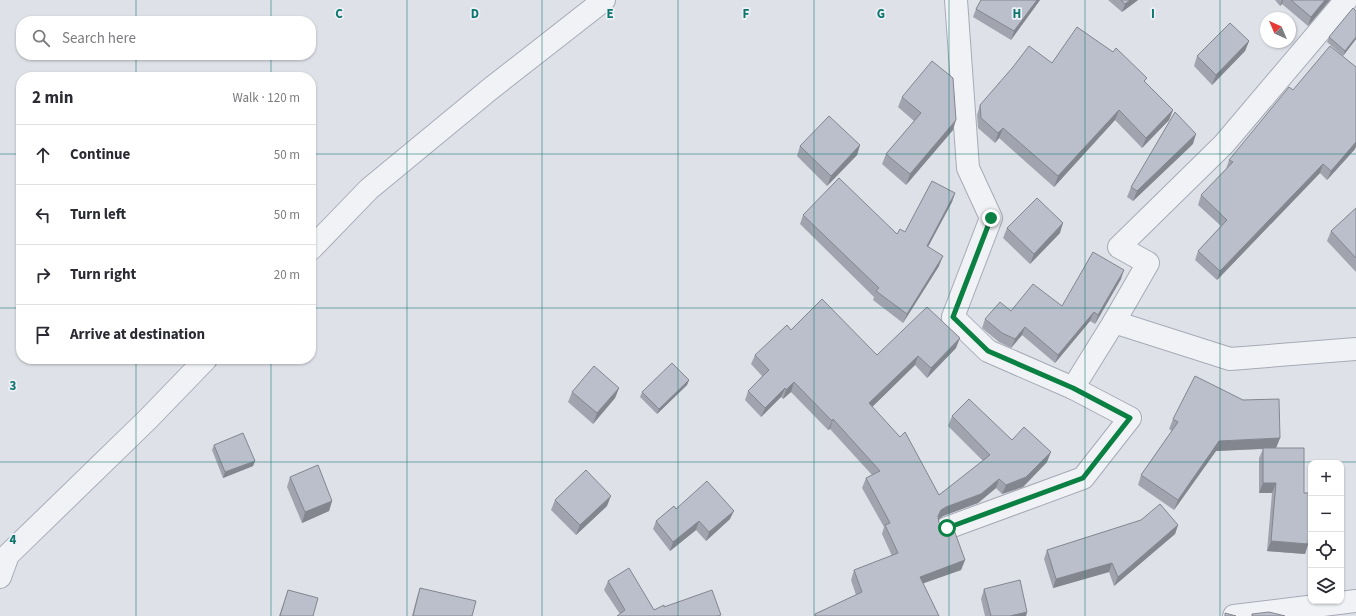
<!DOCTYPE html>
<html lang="en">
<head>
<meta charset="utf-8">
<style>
	:root { --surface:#fff; --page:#f7f7f7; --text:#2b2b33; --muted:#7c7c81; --line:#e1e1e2 }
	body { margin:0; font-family:"Source Sans 3",sans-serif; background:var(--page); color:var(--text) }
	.controls { position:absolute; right:12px; bottom:12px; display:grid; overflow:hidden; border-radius:8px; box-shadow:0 1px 3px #0004 }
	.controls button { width:36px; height:36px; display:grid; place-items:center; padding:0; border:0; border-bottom:1px solid var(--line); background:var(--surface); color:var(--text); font:20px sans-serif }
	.compass { position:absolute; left:1260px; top:12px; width:36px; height:36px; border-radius:50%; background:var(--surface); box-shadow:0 1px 3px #0004; rotate:316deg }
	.stop { position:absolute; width:12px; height:12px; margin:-9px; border:3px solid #0b8043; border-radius:50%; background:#fff }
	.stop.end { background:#0b8043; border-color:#fff; box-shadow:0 1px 4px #0008 }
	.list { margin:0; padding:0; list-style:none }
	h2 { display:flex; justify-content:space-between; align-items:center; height:52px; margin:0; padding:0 16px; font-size:17px }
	h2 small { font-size:13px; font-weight:400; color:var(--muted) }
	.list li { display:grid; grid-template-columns:26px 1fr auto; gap:12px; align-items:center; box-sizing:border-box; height:60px; padding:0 16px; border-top:1px solid var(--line) }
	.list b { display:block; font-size:15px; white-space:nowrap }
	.list em { font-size:13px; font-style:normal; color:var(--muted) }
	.icon { flex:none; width:22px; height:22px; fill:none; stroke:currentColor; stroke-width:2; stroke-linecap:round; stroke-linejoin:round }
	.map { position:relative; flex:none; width:1356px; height:616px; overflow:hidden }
	.search { position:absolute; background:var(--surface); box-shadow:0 1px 3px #0004; left:16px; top:16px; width:300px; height:44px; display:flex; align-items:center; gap:10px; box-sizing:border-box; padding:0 14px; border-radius:16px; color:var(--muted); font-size:15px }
	.panel { position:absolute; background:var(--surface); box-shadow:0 1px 3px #0004; left:16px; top:72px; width:300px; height:292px; border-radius:16px }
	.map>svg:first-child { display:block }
</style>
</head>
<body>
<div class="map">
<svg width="1356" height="616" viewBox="0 0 1356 616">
	<rect width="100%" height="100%" fill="#dee1e8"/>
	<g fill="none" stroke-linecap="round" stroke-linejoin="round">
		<g stroke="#a7abb6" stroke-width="24">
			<g id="minor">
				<polyline points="311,249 369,189 489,90 604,0"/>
				<polyline points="1114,322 1230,359 1356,349"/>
				<polyline points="1073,388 1114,322 1148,263 1119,247 1224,144 1346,0"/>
				<polyline points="947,528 1083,478 1130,418 1073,388 988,351 953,317 991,218 968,168 956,0"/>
				<polyline points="0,577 8,555 148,419 206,359"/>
				<polyline points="1234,616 1356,601"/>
			</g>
		</g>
		<use href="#minor" stroke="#f0f2f6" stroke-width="22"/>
	</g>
	<g fill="#a1a4af">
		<polygon points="981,0 1040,0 1011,40 973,17 976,9"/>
		<polygon points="1108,0 1138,0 1122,12"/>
		<polygon points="1275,0 1330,0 1308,26 1282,4 1280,6"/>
		<polygon points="1356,11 1356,39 1343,56 1327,42 1329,37"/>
		<polygon points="1249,41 1245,51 1212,85 1194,66 1197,56"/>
		<polygon points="1052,63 1145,82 1173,110 1169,120 1142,148 1115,120 1054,187 999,138 995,143 978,128 977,115 980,105"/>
		<polygon points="902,97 953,130 906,185 882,164 886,154 914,121 898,107"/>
		<polygon points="1193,144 1133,201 1127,197 1131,187"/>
		<polygon points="860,145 857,155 827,186 797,156 800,146"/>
		<polygon points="1355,149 1327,180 1320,173 1217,280 1195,260 1198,251 1221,226 1198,205 1201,195 1226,169 1229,160"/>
		<polygon points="955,193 952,202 928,247 939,266 903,323 873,300 874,297 800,224 803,215 897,234 905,232"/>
		<polygon points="1356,208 1356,272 1327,241 1331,231"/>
		<polygon points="1007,228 1060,233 1030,264 1003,238"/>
		<polygon points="1121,279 1095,324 1090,321 1055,363 1022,335 1011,348 999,342 982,328 985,319 1011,311 1062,306"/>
		<polygon points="791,330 877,355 956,348 927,378 915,365 872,407 939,495 983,461 948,426 952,416 1012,440 1047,462 1023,487 1002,494 996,488 978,503 943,516 938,519 939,523 965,560 961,570 923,583 939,616 814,616 815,614 856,595 851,580 854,570 892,556 882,534 884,527 862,488 866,478 872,475 830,429 828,430 791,392 783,399 781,397 761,417 745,400 748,391 762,376 751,364 755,355"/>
		<polygon points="689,380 687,385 657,414 640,397 642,392"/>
		<polygon points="619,388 615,398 593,424 568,402 572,392"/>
		<polygon points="1173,419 1280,438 1276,448 1304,493 1308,544 1305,554 1267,551 1272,493 1259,493 1259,458 1263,449 1216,451 1174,510 1138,485 1141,475 1172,431 1169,429"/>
		<polygon points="214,445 255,461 253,466 223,478 212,450"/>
		<polygon points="290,477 332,501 329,511 302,523 287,487"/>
		<polygon points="555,500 607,506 576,535 551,510"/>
		<polygon points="676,509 730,519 706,541 696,530 670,551 653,529 656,521"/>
		<polygon points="1178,525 1175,534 1114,586 1109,572 1053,588 1044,559 1047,550"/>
		<polygon points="608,581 654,610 664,607 720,616 620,614 604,590"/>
		<polygon points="420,588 472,616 412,616 417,597"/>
		<polygon points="984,589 1027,612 1026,616 985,616 981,599"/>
		<polygon points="288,590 313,616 279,616"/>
	</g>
	<g fill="#83868e">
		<polygon points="1037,0 1040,0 1011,40 1014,31"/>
		<polygon points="1130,0 1138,0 1122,12 1125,4"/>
		<polygon points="1282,0 1283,0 1282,4 1280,6"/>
		<polygon points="1325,0 1330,0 1308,26 1311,17"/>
		<polygon points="1356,37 1356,39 1343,56 1345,51"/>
		<polygon points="1249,41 1245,51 1212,85 1216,75"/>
		<polygon points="1119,110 1115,120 1054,187 1058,176"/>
		<polygon points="1173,110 1169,120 1142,148 1146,138"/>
		<polygon points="956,120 953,130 906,185 910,174"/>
		<polygon points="1003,128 999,138 995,143 998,133"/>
		<polygon points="1196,134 1193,144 1133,201 1137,191"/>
		<polygon points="1356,139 1356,147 1355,149 1327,180 1331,171"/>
		<polygon points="860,145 857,155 827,186 831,176"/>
		<polygon points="1323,164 1320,173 1217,280 1220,271"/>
		<polygon points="955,193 952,202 923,256 927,246"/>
		<polygon points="1063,223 1060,233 1030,264 1034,254"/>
		<polygon points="943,256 939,266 903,323 907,314"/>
		<polygon points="1124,270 1121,279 1095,324 1098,315"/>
		<polygon points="1094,312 1090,321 1055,363 1058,355"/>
		<polygon points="1025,327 1022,335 1011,348 1015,339"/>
		<polygon points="960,338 956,348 927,378 931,368"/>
		<polygon points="918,356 915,365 866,413 869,403"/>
		<polygon points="689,380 687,385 657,414 659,409"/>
		<polygon points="794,382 791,392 783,399 786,390"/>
		<polygon points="619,388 615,398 593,424 597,413"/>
		<polygon points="785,388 781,397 761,417 765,408"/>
		<polygon points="833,419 830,429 828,430 832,421"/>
		<polygon points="1280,438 1276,448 1216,451 1174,510 1178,500 1219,441"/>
		<polygon points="1051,452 1047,462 1023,487 1002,494 1006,485"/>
		<polygon points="255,461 253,466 223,478 225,472"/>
		<polygon points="999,479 996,488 978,503 943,516 938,520 938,516 941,510 946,507"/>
		<polygon points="1263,483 1276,483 1272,493 1259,493"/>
		<polygon points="611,496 607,506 576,535 580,525"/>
		<polygon points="332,501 329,511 302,523 305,512"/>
		<polygon points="734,511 730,519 706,541 709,532"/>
		<polygon points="699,521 696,530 670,551 673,542"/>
		<polygon points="1178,525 1175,534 1114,586 1118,577"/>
		<polygon points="1271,541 1308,544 1305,554 1267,551"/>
		<polygon points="965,560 961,570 916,586 920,577"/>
		<polygon points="1112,563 1109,572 1053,588 1056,579"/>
		<polygon points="1027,612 1026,616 1010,616"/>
	</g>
	<g fill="#bbbfcb" stroke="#83868e">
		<polygon points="981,0 1037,0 1014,31 976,9"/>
		<polygon points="1121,0 1130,0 1125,4"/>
		<polygon points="1291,0 1325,0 1311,17"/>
		<polygon points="1353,8 1356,11 1356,37 1345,51 1329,37"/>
		<polygon points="1230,23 1249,41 1216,75 1197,56"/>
		<polygon points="1077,27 1113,52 1116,48 1147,78 1144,81 1173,110 1146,138 1119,110 1058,176 1003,128 998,133 981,118 980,105 1013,67 1029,46 1052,63"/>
		<polygon points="1330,46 1356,67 1356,142 1331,171 1323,164 1220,271 1198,251 1227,220 1201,195 1233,162 1229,160 1289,87 1293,90"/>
		<polygon points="932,61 953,78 956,120 910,174 886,154 921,113 902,97"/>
		<polygon points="1175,112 1196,134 1137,191 1131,187"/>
		<polygon points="829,116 860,145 831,176 800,146"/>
		<polygon points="839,178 897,234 900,229 905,232 932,181 955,193 927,246 943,256 907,314 876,291 879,288 803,215"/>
		<polygon points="1037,198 1063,223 1034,254 1007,228"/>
		<polygon points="1356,208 1356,258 1331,231"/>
		<polygon points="1093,252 1124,270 1098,315 1094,312 1058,355 1025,327 1015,339 1002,333 985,319 1000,302 1011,311 1033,284 1062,306"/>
		<polygon points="822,299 877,355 927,307 960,338 931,368 918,356 869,403 900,437 905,432 939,495 990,455 952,416 969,399 1012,440 1024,427 1051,452 1026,477 1006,485 999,479 981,494 946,507 941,510 938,516 939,523 943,528 948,531 954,530 965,560 920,577 939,616 816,616 815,614 862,592 854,570 898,553 885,525 890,523 866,478 880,471 833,419 832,421 794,382 786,390 785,388 765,408 748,391 769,370 755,355 787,325 791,330"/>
		<polygon points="672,363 689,380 659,409 642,392"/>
		<polygon points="594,366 619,388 597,413 572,392"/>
		<polygon points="1195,376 1243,400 1279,399 1280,438 1219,441 1178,500 1141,475 1178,422 1173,419"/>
		<polygon points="243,433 255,461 225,472 214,445"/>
		<polygon points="1263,448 1304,448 1304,493 1311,493 1311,516 1308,544 1271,541 1276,483 1263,483"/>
		<polygon points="318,465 332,501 305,512 290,477"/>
		<polygon points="586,470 611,496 580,525 555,500"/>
		<polygon points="707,481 734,511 709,532 699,521 673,542 656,521 674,506 676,509"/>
		<polygon points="1160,504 1178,525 1118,577 1112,563 1056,579 1047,550 1141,520"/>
		<polygon points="629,568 654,610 664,605 664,607 712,590 721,615 717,616 617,616 625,610 608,581"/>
		<polygon points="1020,580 1027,612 1010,616 991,616 984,589"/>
		<polygon points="420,588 476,601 472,616 413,616"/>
		<polygon points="288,590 318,598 313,616 280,616"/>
		<polygon points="1269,612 1285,616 1252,616 1252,614"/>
		<polygon points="1225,613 1236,616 1225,616"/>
	</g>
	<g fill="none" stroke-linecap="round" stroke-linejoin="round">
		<polyline stroke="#0b8043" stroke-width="5" points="947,528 1083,478 1130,418 1073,388 988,351 953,317 991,218"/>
	</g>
	<path fill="none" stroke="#0f766e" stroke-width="1" stroke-opacity="0.55" d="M 136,0 L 136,21M 271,0 L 271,21M 407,0 L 407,616M 542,0 L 542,616M 678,0 L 678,616M 814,0 L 814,616M 949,0 L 949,616M 1085,0 L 1085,616M 1220,0 L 1220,616M 136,55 L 136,77M 271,55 L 271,77M 0,154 L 21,154M 311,154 L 1356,154M 0,308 L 21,308M 311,308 L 1356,308M 136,359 L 136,616M 271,359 L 271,616M 0,462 L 1356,462"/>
	<g font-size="13" text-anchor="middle" font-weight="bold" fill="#0f766e" stroke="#edf0f6" stroke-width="3.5" stroke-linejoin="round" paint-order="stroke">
		<text x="339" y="18">C</text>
		<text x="475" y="18">D</text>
		<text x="610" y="18">E</text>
		<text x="746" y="18">F</text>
		<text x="881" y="18">G</text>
		<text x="1017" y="18">H</text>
		<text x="1153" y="18">I</text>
		<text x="13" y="390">3</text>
		<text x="13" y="544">4</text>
	</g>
</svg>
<div class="controls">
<button>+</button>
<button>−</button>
<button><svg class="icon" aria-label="locate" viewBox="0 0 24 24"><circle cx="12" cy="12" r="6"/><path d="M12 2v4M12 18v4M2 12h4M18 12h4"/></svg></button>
<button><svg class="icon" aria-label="layers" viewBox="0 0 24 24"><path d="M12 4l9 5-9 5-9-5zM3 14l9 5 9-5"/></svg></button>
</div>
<svg class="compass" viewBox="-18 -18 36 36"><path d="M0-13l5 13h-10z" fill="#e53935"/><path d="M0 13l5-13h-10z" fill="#7c7c81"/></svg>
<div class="stop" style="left:947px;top:528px"></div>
<div class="stop end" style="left:991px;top:218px"></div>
<div class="search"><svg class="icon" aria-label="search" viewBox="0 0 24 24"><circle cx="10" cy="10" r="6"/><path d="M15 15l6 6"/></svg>Search here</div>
<section class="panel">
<h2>2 min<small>Walk · 120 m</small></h2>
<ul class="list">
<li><svg class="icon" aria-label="ahead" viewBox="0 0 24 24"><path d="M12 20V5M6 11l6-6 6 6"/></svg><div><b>Continue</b></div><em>50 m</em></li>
<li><svg class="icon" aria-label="left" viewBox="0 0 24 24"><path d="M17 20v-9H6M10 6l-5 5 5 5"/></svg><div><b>Turn left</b></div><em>50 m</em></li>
<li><svg class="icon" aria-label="right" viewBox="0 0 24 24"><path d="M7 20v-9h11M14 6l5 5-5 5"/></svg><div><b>Turn right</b></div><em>20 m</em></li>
<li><svg class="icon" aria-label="arrive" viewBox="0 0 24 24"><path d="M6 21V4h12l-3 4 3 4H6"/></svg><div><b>Arrive at destination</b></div></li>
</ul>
</section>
</div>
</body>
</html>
